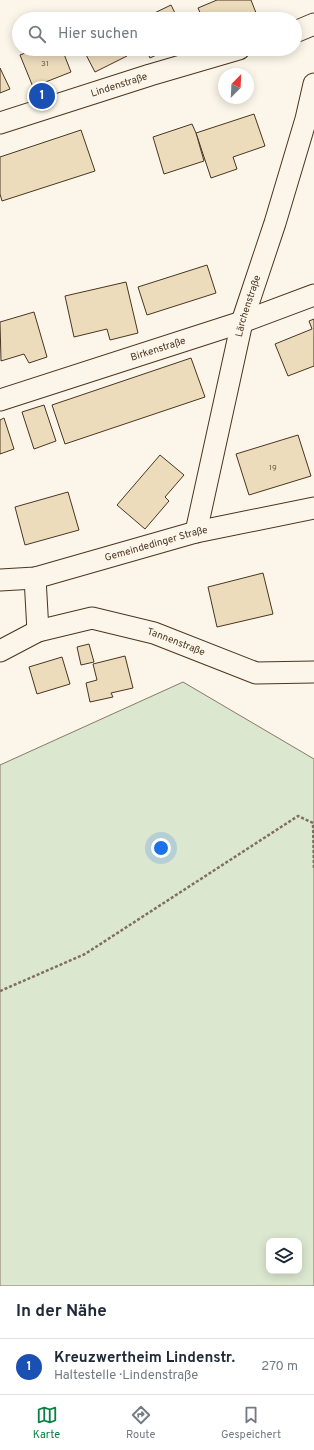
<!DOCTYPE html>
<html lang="de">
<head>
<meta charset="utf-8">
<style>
	:root { --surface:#fff; --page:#f6f6f7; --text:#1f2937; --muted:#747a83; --line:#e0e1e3; --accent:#0b8043 }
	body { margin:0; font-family:Overpass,sans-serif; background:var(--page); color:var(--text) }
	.controls { position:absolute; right:12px; bottom:12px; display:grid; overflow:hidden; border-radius:8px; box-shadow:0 2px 10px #0003 }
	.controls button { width:36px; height:36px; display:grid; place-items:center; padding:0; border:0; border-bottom:1px solid var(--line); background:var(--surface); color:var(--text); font:20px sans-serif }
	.compass { position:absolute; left:218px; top:68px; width:36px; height:36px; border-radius:50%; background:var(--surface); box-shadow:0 2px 10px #0003; rotate:24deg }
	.you { position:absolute; left:161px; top:848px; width:14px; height:14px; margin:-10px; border:3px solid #fff; border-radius:50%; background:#1a73e8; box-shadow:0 0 0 6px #1a73e833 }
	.badge { display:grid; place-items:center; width:26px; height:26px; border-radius:50%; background:var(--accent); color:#fff; font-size:13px; font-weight:700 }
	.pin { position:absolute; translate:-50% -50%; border:2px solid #fff; box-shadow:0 1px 4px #0006 }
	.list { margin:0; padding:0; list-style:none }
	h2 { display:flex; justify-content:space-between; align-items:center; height:52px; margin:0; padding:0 16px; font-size:17px }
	h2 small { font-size:13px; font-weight:400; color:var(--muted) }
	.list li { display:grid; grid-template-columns:26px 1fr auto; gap:12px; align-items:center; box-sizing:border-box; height:56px; padding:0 16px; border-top:1px solid var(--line) }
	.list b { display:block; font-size:15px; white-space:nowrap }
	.list p { margin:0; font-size:13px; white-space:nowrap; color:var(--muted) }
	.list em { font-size:13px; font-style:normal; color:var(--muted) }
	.icon { flex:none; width:22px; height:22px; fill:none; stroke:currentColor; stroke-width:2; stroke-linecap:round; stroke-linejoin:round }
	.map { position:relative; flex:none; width:314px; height:1286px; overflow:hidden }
	.search { position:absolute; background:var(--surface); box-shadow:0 2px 10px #0003; left:12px; right:12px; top:12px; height:44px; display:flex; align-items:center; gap:10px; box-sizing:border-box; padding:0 14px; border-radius:22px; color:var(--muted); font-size:15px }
	.sheet { height:108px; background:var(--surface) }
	nav { display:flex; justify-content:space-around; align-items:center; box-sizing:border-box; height:56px; border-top:1px solid var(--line); background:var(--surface); font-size:11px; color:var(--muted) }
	nav a { display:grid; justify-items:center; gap:2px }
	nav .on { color:var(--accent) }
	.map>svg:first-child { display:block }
</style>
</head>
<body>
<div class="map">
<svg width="314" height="1286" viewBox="0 0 314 1286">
	<rect width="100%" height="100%" fill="#fbf6e9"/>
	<path fill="#dce7d0" stroke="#887966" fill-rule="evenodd" d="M 183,682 L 314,759 L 314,1286 L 0,1286 L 0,765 ZM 269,1241 L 299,1241 L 299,1271 L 269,1271 Z"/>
	<g fill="#ecdcbc" stroke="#4a3520">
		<polygon points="217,0 251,0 258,18 255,19 203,19 198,8"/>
		<polygon points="171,5 178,19 142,19"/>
		<polygon points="35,49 62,49 71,72 33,87 20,55"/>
		<polygon points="83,49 123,49 127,56 95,72"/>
		<polygon points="146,49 169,49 150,58"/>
		<polygon points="0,68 10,89 0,93"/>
		<polygon points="254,114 265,146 233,157 237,169 211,178 196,133"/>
		<polygon points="192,124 196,133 204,161 164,174 153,137"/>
		<polygon points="81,130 95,171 2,201 0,194 0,157"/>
		<polygon points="207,265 216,293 147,315 138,287"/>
		<polygon points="126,282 138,333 110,340 107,329 74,337 65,296"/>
		<polygon points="34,312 47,357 29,363 24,354 1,361 0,322"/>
		<polygon points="314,319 314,366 288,376 275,344 312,329 309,321"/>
		<polygon points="191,358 205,397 65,444 52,405"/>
		<polygon points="44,405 56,441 34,449 22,412"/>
		<polygon points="4,418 14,449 0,454 0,420"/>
		<polygon points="298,435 311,476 249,495 236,454"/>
		<polygon points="160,455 184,475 165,497 169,501 145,529 117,505"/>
		<polygon points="68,492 79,530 25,545 15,507"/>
		<polygon points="263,573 273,614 217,627 208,587"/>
		<polygon points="89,644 94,662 81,665 77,647"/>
		<polygon points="125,656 133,688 111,693 113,697 90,702 86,683 97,680 93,664"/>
		<polygon points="62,657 70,684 37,694 29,667"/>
	</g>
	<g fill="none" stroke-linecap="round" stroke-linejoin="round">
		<g stroke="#4a3520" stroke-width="23">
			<g id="minor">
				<polyline points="295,32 314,24"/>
				<path id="s1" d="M 0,123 L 150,75 L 239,49"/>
				<path id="s2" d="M 0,400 L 242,322 L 314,295"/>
				<path id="s3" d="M 196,532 L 242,322 L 275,223 L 306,119 L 314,84"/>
				<polyline points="35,578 38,631"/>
				<path id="s4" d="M 0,580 L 35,578 L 196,532 L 314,508"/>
				<path id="s5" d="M 0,651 L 38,631 L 92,618 L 154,633 L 256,673 L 314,672"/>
			</g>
		</g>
		<polyline stroke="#7f6f5c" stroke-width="2.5" stroke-dasharray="3 2" stroke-linecap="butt" points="0,991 85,954 298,816 313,823 314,870"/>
		<use href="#minor" stroke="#fbf6e9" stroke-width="21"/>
	</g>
	<g text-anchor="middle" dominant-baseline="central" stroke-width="3" stroke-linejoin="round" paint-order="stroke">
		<g font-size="8" fill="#725f47">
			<text x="45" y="64">31</text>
			<text x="273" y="468">19</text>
		</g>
		<g font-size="10" fill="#4a3520" stroke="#fbf6e9">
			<text stroke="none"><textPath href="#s1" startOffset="125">Lindenstraße</textPath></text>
			<text stroke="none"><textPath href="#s3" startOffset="232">Lärchenstraße</textPath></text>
			<text stroke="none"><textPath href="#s2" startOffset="166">Birkenstraße</textPath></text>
			<text stroke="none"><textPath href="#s4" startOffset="161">Gemeindedinger Straße</textPath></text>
			<text stroke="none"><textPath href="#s5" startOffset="186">Tannenstraße</textPath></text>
		</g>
	</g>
</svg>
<div class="controls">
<button><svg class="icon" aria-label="layers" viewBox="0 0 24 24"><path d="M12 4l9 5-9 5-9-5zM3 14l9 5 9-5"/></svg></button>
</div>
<svg class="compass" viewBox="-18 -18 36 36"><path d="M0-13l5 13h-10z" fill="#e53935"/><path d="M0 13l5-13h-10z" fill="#747a83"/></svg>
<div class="you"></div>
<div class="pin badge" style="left:42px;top:96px;background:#1a4fb4">1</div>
<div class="search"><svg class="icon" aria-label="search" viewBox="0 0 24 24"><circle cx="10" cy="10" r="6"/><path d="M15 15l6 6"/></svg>Hier suchen</div>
</div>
<section class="sheet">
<h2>In der Nähe<small></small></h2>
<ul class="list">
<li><span class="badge" style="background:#1a4fb4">1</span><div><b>Kreuzwertheim Lindenstr.</b><p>Haltestelle · Lindenstraße</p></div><em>270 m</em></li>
</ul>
</section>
<nav>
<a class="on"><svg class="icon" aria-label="map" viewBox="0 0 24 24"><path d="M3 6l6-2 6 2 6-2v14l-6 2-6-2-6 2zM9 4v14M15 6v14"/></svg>Karte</a>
<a><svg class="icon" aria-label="directions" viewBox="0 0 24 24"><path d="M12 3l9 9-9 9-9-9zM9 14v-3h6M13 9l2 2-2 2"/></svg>Route</a>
<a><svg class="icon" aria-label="saved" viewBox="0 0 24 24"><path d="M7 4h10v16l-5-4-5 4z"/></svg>Gespeichert</a>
</nav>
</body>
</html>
